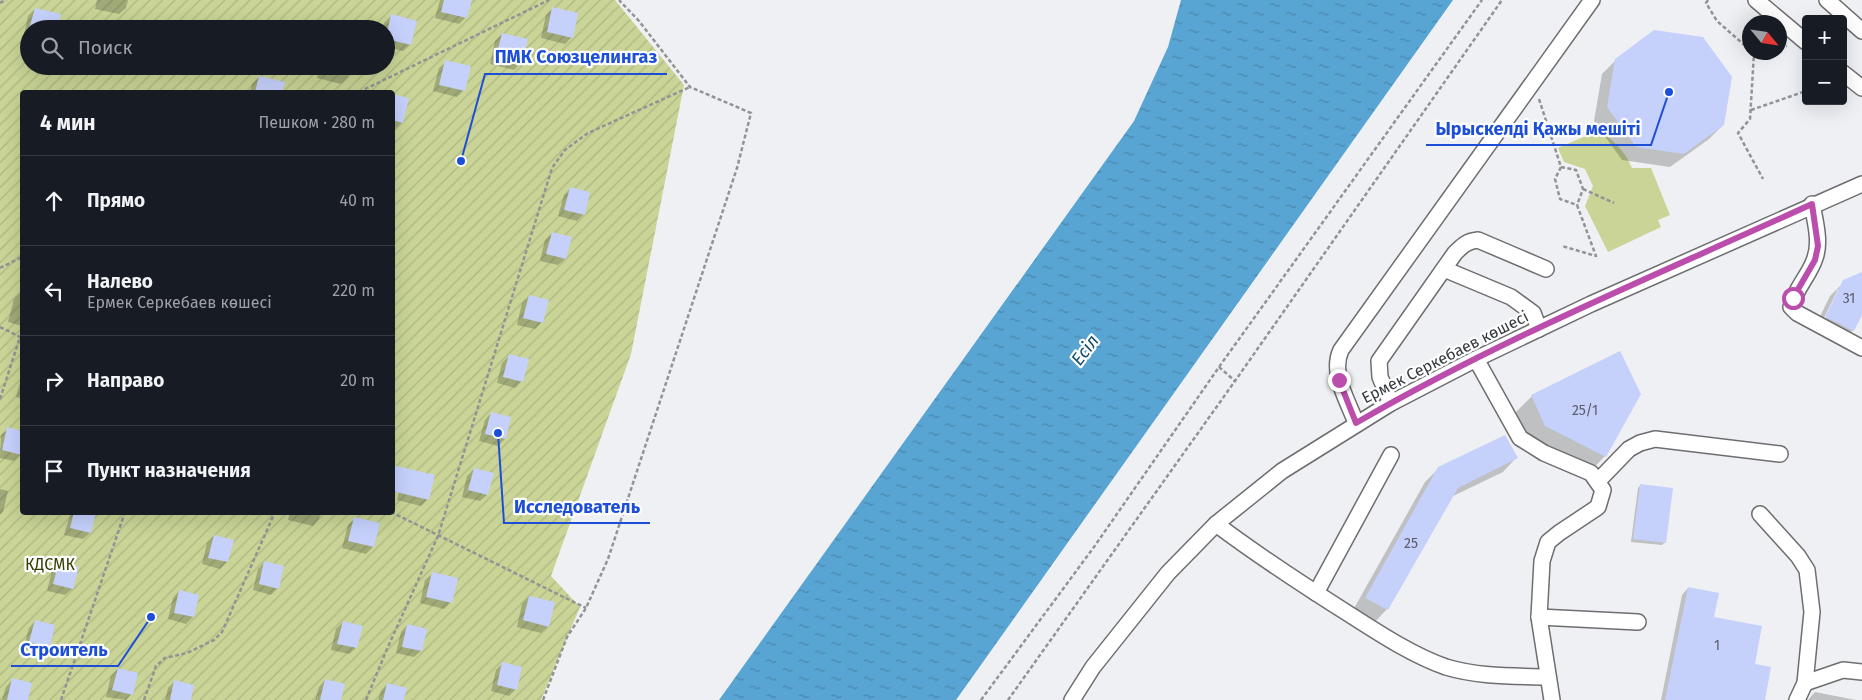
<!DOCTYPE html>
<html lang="ru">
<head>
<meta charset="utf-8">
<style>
	:root { --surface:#171b24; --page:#20242c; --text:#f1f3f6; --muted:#9ea1a6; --line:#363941 }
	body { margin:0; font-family:"Fira Sans",sans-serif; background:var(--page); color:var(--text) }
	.controls { position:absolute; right:15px; top:15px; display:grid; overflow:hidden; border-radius:5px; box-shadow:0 5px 20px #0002 }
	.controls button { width:45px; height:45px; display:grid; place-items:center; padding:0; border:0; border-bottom:1px solid var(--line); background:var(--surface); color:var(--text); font:25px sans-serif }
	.compass { position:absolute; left:1742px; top:15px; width:45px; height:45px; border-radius:50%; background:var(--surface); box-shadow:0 5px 20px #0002; rotate:119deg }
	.stop { position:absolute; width:15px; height:15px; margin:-11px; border:4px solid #bb4ead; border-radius:50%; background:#fff }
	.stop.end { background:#bb4ead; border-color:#fff; box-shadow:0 1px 5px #0008 }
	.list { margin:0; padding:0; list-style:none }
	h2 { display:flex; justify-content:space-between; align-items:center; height:65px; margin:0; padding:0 20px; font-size:21px }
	h2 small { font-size:16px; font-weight:400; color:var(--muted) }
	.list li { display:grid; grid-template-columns:32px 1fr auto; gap:15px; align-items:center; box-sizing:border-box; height:90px; padding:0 20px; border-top:1px solid var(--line) }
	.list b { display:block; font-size:19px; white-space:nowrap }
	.list p { margin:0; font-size:16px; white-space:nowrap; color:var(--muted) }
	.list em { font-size:16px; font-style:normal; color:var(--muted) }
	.icon { flex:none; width:28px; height:28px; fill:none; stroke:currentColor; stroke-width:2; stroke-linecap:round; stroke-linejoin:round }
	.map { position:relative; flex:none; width:1862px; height:700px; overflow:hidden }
	.search { position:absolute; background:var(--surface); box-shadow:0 5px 20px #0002; left:20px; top:20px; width:375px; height:55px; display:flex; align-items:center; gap:12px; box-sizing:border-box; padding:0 18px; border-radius:28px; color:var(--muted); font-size:19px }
	.panel { position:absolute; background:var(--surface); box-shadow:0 5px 20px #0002; left:20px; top:90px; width:375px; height:425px; border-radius:5px }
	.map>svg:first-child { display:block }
</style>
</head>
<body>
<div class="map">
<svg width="1862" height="700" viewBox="0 0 1862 700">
	<defs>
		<pattern id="garden-furrows" width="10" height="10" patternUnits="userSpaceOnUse" patternTransform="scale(1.25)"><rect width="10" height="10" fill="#c9d496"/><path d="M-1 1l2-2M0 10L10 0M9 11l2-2" fill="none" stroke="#adb782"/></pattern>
		<pattern id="water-ripples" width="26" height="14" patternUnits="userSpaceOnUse" patternTransform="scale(1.25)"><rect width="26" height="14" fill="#58a4d3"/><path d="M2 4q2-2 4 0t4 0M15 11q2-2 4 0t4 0" fill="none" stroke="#4a87ac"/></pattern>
	</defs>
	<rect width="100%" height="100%" fill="#eff0f3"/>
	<path fill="#c9d496" d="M 1599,130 C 1614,141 1625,151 1632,168 L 1651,168 L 1670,215 L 1658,220 L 1661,227 L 1608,252 L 1585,206 L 1593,186 L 1585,169 L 1564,162 L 1558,148 Z"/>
	<path fill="url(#garden-furrows)" fill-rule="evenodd" d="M 0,0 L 615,0 L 684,85 L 631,354 L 551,576 L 580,607 L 541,700 L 0,700 ZM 29,29 L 386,29 L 386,66 L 29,66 ZM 22,92 L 392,92 L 392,512 L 22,512 Z"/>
	<polygon fill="url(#water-ripples)" points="1181,0 1453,0 956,700 719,700 1134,121 1168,47"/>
	<g fill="#0003" fill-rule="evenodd">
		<polygon points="97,0 128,0 126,8 119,14 95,9"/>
		<polygon points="440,0 470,0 466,17 459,24 435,18"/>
		<polygon points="553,8 572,37 565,44 541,38 546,15"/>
		<polygon points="35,9 56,29 29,29 29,40 23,39 28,16"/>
		<polygon points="391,16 415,22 410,45 403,51 386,47 386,29 383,29 384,23"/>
		<polygon points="502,34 521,63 514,70 490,64 495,41"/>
		<polygon points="1616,60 1723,125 1709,139 1670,167 1622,160 1594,121 1602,74"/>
		<polygon points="446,62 464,90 457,97 433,91 439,68"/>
		<polygon points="320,66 350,66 348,77 341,84 317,78"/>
		<polygon points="259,77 283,83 281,92 250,92 252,84"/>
		<polygon points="392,96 402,122 395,129 392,128"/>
		<polygon points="570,189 584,214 577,221 558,216 564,195"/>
		<polygon points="552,233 565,259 558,265 540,261 545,240"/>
		<path d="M 1862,274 L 1862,312 L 1853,330 L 1839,344 L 1813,331 L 1830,296 L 1844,282 ZM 1838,289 L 1840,289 L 1824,323 L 1822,322 Z"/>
		<polygon points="21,292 22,293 22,326 8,322 14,299"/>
		<polygon points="529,297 542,322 535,329 517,325 522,303"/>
		<polygon points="509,356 522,381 515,388 497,383 502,363"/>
		<polygon points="22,375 22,399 16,397"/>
		<polygon points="1532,396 1605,456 1586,476 1526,445 1512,416"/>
		<polygon points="491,413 509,418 505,439 498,446 479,441 485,420"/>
		<polygon points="8,429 22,432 21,454 14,461 0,458 1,435"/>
		<polygon points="392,457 395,458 393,466 428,499 421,506 397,500 399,492 392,490"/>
		<polygon points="1516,458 1503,472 1451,497 1387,609 1374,623 1352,612 1425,482 1439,468"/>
		<polygon points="474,469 487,495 480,501 462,497 467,476"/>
		<polygon points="1641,485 1665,542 1662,545 1631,542 1638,488"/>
		<polygon points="0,489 8,491 3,512 0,515"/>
		<polygon points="71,512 94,512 90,533 83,539 64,535"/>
		<polygon points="290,512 321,512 319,519 313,526 288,520"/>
		<polygon points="355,518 379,524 373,547 366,554 342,548 348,525"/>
		<polygon points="214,536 227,562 220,569 202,564 207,543"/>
		<polygon points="265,562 278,588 271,595 253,590 258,569"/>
		<polygon points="59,563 72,589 65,595 47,591 52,570"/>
		<polygon points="432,574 451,602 444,609 420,603 425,580"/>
		<polygon points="1688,588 1753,665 1764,700 1661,700 1682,595"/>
		<polygon points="179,591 198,596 193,617 186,624 168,619 173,598"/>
		<polygon points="529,597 548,626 541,633 517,627 522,604"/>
		<polygon points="35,621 53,626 48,647 42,653 23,649 29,628"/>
		<polygon points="343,622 356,648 349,654 331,650 336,629"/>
		<polygon points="407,625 421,651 414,657 396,653 401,632"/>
		<polygon points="502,664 516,689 509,696 491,691 496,670"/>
		<polygon points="118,669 131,694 126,700 106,697 111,676"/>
		<polygon points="12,680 27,700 2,700 6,687"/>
		<polygon points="325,680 340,700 315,700 319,687"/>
		<polygon points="175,681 190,700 165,700 168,688"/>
		<polygon points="387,684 403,700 378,700 381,691"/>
		<polygon points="1815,692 1856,700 1808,700"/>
	</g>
	<g fill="#c5d0fb">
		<polygon points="444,0 472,0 467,18 441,12"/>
		<polygon points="552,7 578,13 573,38 547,32"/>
		<polygon points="35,8 61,14 57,29 29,29"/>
		<polygon points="391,14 417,21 411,45 386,39"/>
		<polygon points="1654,30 1703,37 1732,77 1724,125 1684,154 1636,147 1607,107 1615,59"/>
		<polygon points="502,33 528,39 522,64 496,57"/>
		<polygon points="445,60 471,66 465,91 439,85"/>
		<polygon points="259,76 285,82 282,92 255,92"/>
		<polygon points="392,94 409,98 403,123 392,120"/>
		<polygon points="570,187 590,192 585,215 564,210"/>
		<polygon points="552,232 572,237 566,259 546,254"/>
		<polygon points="1862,272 1862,315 1854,331 1825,317 1843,280"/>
		<polygon points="529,295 549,300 543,323 523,318"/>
		<polygon points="1620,351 1641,394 1606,457 1545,426 1531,395"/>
		<polygon points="509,354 529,359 523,382 503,377"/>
		<polygon points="491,412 511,417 506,439 485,434"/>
		<polygon points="7,427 22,431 22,455 2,450"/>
		<polygon points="1505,435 1518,458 1458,488 1388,610 1365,598 1438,467"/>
		<polygon points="392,465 435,475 429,500 392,491"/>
		<polygon points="474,468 494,473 488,495 468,490"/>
		<polygon points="1640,484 1673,488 1666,543 1633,539"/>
		<polygon points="74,512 96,512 91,533 70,528"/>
		<polygon points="354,517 380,523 374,547 348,541"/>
		<polygon points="214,535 234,540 228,562 208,558"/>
		<polygon points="264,561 284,566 279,589 259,584"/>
		<polygon points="59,562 79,567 73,589 53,584"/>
		<polygon points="432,572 458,578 452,603 426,597"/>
		<polygon points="1688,587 1719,593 1714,617 1762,626 1755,664 1771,667 1765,700 1665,700"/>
		<polygon points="179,590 199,595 194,617 174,613"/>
		<polygon points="529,596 555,602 549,627 523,620"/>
		<polygon points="35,620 55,625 50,647 29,642"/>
		<polygon points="343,621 363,626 357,648 337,644"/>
		<polygon points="407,624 427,629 422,651 402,647"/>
		<polygon points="502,662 522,667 517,690 497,685"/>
		<polygon points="118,668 138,673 133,695 112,690"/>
		<polygon points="12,678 32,683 28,700 7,700"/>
		<polygon points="325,679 345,684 341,700 320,700"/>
		<polygon points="174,680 194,685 191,700 170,700"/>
		<polygon points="387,683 407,688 404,700 383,700"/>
	</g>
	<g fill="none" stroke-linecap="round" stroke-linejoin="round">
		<g stroke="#6e6e71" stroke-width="18">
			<g id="minor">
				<polyline points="1756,0 1806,42"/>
				<polyline points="1827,0 1862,31"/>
				<polyline points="1843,73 1862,88"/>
				<path d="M 1812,204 C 1815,221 1821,242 1815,258 C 1810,275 1795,288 1791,307 L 1797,313 L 1862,348"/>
				<polyline points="1444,269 1511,297 1533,313 1539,329"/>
				<polyline points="1476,359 1520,438 1544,453 1591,473 1603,490 1598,507 1559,533 1548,542 1542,561 1539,617 1552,700"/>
				<path d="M 1391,403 L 1380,377 L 1379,361 L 1455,253 C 1462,246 1467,241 1478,240 L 1546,269"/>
				<path d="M 1356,423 C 1348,401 1330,373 1341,350 L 1592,0"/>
				<polyline points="1598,481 1629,449 1640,443 1655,439 1780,454"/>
				<polyline points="1760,514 1798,556 1807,570 1812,612 1805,683 1797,700"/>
				<path d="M 1216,524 C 1260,557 1306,587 1352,616 C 1380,634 1414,656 1446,667 C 1479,677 1514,676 1548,677"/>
				<polyline points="1316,593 1391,455"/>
				<polyline points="1539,617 1638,622"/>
				<polyline points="1805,683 1843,670 1862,672"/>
				<polyline points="1072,700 1093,667 1168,573 1216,524 1282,471 1391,403 1476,359 1591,304 1862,184"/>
			</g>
		</g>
		<g stroke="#929395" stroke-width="2.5" stroke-dasharray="4 2.5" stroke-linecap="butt">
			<polyline points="1708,0 1706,3 1717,21 1750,50"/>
			<polyline points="0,3 6,0"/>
			<polyline points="1780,48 1787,46"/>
			<polyline points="1756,52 1754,53 1750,119 1738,133 1763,179"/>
			<polyline points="359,92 549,0"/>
			<polyline points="1539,99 1561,167 1555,179 1560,199 1577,205 1596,256 1562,246"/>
			<polyline points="1751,110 1806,91"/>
			<polyline points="1561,167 1576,170 1583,189 1577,205"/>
			<polyline points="1583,189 1614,203"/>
			<polyline points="0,268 22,257"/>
			<polyline points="0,327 22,338"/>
			<polyline points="1219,367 1235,381"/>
			<polyline points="0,399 20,337"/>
			<polyline points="391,512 586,608"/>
			<polyline points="61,700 125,512"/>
			<polyline points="144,700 156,666 165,658 187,653 214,640 222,632 275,512"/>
			<polyline points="366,700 387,649 438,536 552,168 565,150 588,133 690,87"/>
			<polyline points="543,700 567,637 586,608 608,559 737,168 751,113 690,87 639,21 619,0"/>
			<polyline points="981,700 1094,547 1219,367 1482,0"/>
			<polyline points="1008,700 1235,381 1502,0"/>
		</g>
		<use href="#minor" stroke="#fff" stroke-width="15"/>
	</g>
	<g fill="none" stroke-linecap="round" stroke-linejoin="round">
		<path stroke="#bb4ead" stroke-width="6" d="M 1339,380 L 1356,423 C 1502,338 1659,274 1812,204 L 1818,246 L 1815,260 L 1793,298"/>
	</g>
	<g text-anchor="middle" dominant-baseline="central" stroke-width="4.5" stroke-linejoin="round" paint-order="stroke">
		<g font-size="14" fill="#5a5e6a">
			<text x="1849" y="298">31</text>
			<text x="1585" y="410">25/1</text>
			<text x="1411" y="543">25</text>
			<text x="1717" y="645">1</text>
		</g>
		<g font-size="16" fill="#373839" stroke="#fdfeff">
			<text transform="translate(1445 357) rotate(-27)">Ермек Серкебаев көшесі</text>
		</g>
		<g font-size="16" fill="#373e00" stroke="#fdfeff">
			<text x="50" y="564">КДСМК</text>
		</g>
		<g font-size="18" font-style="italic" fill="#124e6e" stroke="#fdfeff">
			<text transform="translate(1085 350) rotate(-53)">Есіл</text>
		</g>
	</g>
	<path fill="none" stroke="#1d4ed8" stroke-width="2" d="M461 161L485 74H667M1669 92L1651 145H1426M498 433L504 523H650M151 617L118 666H11"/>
	<g fill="#1d4ed8" stroke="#fdfeff" stroke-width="2">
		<circle cx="461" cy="161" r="5"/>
		<circle cx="1669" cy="92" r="5"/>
		<circle cx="498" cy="433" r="5"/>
		<circle cx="151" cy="617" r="5"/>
	</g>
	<g font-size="18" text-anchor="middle" font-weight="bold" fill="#1d4ed8" stroke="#fdfeff" stroke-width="4.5" stroke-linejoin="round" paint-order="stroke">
		<text x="576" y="63">ПМК Союзцелингаз</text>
		<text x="1538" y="135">Ырыскелді Қажы мешіті</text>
		<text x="577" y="513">Исследователь</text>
		<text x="64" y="656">Строитель</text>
	</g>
</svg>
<div class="controls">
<button>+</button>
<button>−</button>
</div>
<svg class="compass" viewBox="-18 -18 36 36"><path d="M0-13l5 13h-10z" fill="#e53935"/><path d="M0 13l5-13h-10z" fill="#9ea1a6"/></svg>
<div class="stop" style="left:1793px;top:298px"></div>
<div class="stop end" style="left:1339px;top:380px"></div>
<div class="search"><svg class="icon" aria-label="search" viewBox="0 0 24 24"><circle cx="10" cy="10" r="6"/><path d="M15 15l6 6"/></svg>Поиск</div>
<section class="panel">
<h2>4 мин<small>Пешком · 280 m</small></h2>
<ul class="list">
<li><svg class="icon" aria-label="ahead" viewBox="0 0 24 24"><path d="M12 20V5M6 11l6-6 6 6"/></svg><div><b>Прямо</b></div><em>40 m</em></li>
<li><svg class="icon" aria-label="left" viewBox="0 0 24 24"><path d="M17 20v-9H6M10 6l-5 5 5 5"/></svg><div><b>Налево</b><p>Ермек Серкебаев көшесі</p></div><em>220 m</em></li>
<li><svg class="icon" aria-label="right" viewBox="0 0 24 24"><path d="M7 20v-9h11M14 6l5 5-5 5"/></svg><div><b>Направо</b></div><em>20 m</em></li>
<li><svg class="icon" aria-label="arrive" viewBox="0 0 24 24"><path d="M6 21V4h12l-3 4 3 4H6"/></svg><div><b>Пункт назначения</b></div></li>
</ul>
</section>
</div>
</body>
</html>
